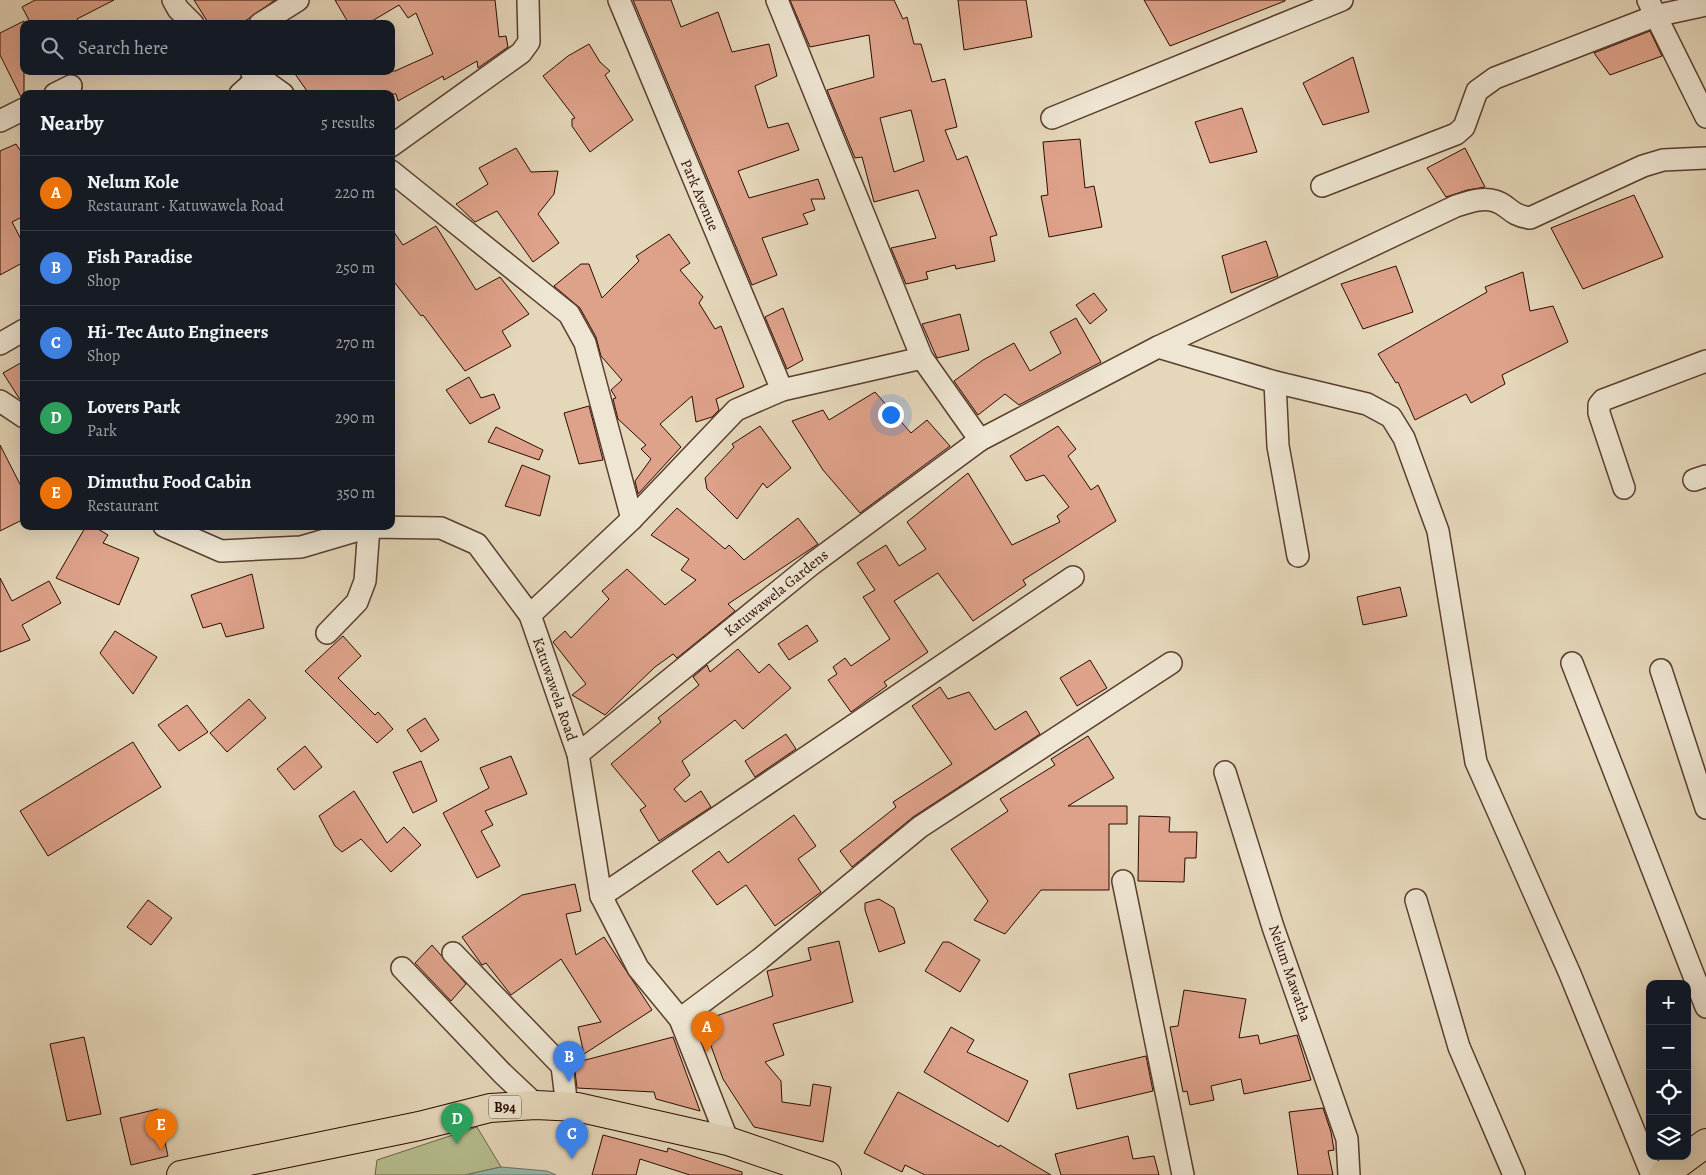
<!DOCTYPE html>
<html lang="en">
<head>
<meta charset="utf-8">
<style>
	:root { --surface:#171b24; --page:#242831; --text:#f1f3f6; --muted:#9ea1a6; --line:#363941; --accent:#c59692 }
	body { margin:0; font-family:Alegreya,serif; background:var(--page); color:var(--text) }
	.controls { position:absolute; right:15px; bottom:15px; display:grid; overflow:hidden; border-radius:10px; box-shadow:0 5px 20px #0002 }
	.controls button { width:45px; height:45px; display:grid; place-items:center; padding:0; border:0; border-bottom:1px solid var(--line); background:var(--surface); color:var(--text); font:25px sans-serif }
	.you { position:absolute; left:890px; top:414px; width:18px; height:18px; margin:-12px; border:4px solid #fff; border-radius:50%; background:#1a73e8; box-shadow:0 0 0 8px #1a73e833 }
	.badge { display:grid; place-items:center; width:32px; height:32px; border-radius:50%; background:var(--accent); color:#fff; font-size:16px; font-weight:700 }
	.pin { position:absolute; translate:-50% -41px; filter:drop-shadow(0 1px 2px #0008) }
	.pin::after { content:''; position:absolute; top:26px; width:18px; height:15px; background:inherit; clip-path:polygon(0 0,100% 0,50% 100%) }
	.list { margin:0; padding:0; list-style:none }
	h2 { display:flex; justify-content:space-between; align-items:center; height:65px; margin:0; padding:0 20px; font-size:21px }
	h2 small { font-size:16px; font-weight:400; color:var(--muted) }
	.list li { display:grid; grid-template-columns:32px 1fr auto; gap:15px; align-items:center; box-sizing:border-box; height:75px; padding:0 20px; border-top:1px solid var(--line) }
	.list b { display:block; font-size:19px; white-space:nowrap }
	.list p { margin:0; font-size:16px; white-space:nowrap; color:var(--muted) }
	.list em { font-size:16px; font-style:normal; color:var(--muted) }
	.icon { flex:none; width:28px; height:28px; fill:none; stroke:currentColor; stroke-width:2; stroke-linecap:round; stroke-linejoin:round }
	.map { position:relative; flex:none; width:1706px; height:1175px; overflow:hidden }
	.search { position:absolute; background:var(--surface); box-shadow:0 5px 20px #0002; left:20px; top:20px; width:375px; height:55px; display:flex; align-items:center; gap:12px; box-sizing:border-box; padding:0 18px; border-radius:10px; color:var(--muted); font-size:19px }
	.panel { position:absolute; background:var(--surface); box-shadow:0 5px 20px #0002; left:20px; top:90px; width:375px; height:440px; border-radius:10px }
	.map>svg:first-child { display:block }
</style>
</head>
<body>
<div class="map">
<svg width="1706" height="1175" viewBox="0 0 1706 1175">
	<rect width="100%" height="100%" fill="#e5d7ba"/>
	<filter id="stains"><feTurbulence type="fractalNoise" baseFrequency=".004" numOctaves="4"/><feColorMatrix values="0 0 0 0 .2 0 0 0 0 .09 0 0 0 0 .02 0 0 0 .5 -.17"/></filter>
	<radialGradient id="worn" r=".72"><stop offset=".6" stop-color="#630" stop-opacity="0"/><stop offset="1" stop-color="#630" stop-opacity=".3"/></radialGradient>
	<polygon fill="#b6be8f" stroke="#706448" points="477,1127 501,1167 465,1175 375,1175 377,1160"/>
	<polygon fill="#96baad" stroke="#6b7468" points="501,1167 547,1171 556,1175 465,1175"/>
	<g fill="#dea28a" stroke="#2b0b00" fill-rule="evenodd">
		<polygon points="35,0 114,0 77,19 79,24 31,24 22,7"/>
		<polygon points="194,0 275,0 241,24 209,24"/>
		<polygon points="335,0 495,0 499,37 506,36 508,47 478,68 477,61 444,80 443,76 398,101 396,94 309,94 293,71 395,71 433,54 416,13 408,18 399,5 367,24 349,24"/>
		<polygon points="633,0 671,0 681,27 718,12 732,52 769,44 777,76 755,86 768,128 788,123 799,150 738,171 749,198 818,179 825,199 811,199 815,210 803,214 808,224 762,238 777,275 752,285"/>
		<path d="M 790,0 L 894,0 L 903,19 L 907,17 L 914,44 L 921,44 L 932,82 L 945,79 L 957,127 L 945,130 L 957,160 L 967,156 L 997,235 L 990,237 L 995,261 L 956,269 L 955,265 L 926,272 L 928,279 L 906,284 L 891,248 L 936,238 L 918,190 L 874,202 L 862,157 L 855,158 L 827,90 L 874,77 L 869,35 L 810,47 ZM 911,110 L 924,161 L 894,172 L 880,118 Z"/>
		<polygon points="958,0 1026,0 1032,37 964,50"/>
		<polygon points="1144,0 1285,0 1285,1 1170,46"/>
		<polygon points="24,21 24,97 21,97 0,55 0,33"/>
		<polygon points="1650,31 1662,56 1610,75 1594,53"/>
		<polygon points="589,44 600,62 610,71 605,75 633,120 590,152 572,126 572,119 575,118 543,76 568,56"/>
		<polygon points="1353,57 1369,112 1323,125 1303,83"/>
		<polygon points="1242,108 1257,152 1210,163 1195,122"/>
		<polygon points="1080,139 1085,188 1094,186 1102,227 1049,237 1041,196 1048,195 1043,142"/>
		<polygon points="16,144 24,156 24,216 12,222 24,245 24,262 0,275 0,151"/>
		<polygon points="516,148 531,172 558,171 554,194 538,214 559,243 533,262 497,211 475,222 456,204 488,184 479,168"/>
		<polygon points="1465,148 1485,187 1467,190 1446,197 1427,168"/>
		<polygon points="1634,195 1663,257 1583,289 1551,228"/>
		<polygon points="436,226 476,290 500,277 529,314 502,331 511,346 465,371 423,315 421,316 391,278 391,228 403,245"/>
		<polygon points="669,234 690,263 680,270 703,297 699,303 715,329 721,326 744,387 716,399 719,410 712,417 696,422 692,396 660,424 681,447 638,494 635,481 651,459 641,449 646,445 618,419 613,399 616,398 611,390 622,380 601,356 596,337 580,308 554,286 581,264 589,264 602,298 639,261 636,256"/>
		<polygon points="1266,241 1278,276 1231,293 1222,256"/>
		<polygon points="1396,266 1413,312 1363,329 1341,284"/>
		<polygon points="1523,272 1530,311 1553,306 1568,342 1502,375 1505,384 1471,403 1466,394 1415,420 1398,382 1396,383 1378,354 1487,292 1485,287"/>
		<polygon points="1094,293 1107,310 1090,324 1076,305"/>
		<polygon points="783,308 803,360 787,369 765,317"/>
		<polygon points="960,314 969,350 937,358 922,324"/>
		<polygon points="1076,318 1101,362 1019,405 1005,394 978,415 954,381 983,360 1014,343 1030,371 1061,353 1050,332"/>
		<polygon points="24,361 24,402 19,398 3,373"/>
		<polygon points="469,377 481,398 494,394 500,408 470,424 446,390"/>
		<polygon points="875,392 911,433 927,420 950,446 860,513 823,470 792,421 823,410 829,420"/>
		<polygon points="589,406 603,460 579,464 564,413"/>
		<polygon points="760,426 791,468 767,488 763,483 737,519 707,489 705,478 734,447 732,444"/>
		<polygon points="1058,426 1076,449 1068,456 1091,490 1098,485 1116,521 1023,580 1026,585 973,621 938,573 894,601 928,652 884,682 887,686 851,712 828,680 837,674 833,667 845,658 851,666 890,639 863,597 875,590 857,563 886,545 899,566 926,549 907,522 968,473 1012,545 1060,522 1057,516 1069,507 1044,475 1026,481 1010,456"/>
		<polygon points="496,427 543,450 539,460 488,442"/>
		<polygon points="0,445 24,492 24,519 0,531"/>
		<polygon points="522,465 550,476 540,516 505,506"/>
		<polygon points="677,508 725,549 729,545 744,560 798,518 818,544 728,604 735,611 677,658 673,654 655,667 605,715 572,695 586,684 553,642 565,631 571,638 609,599 602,591 627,569 665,605 696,580 681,570 689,559 651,535"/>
		<polygon points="86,526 93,526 108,535 103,543 139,558 119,605 56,578"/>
		<polygon points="252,574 264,628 226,637 221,623 203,628 191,595"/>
		<polygon points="0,578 12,601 49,581 61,603 22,625 30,640 0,652"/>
		<polygon points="1400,587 1407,616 1363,625 1357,597"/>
		<polygon points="807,625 818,641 789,660 778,644"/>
		<polygon points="115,631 157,657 133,694 100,653"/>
		<polygon points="343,636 361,656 338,678 375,715 378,712 393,729 377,743 305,671"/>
		<polygon points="738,649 759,673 769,664 791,688 743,729 735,720 682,761 690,775 674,789 685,802 701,791 711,807 659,841 640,810 646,806 611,764 661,722 658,718 699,685 693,677 707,665 710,672"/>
		<polygon points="1090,660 1107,688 1077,706 1060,678"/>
		<polygon points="940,687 948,699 969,692 995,730 1026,711 1040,734 913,817 852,867 840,851 896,807 893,802 952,764 912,706"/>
		<polygon points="249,699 266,718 227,752 210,733"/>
		<polygon points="187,705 208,732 179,751 158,725"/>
		<polygon points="425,718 439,740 421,752 407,730"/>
		<polygon points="786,734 796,749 755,777 745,761"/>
		<polygon points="1088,736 1114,778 1068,806 1127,806 1127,824 1109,824 1109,890 1041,890 1005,934 974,920 988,901 951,849 1008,811 1000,799 1055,765 1051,759"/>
		<polygon points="133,742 161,787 48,856 20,811"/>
		<polygon points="305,746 322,767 294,790 277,769"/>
		<polygon points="511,756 527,794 485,811 493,825 481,831 500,866 477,878 443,813 489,788 480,768"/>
		<polygon points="421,761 437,801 413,813 393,772"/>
		<polygon points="354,791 387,843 404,827 421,845 391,872 361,839 342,852 335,846 319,816"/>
		<polygon points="794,815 816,846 798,859 821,892 775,926 746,885 717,905 692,871 719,851 728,863"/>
		<polygon points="1139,816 1170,817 1169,832 1197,832 1196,858 1185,858 1184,882 1138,881"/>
		<polygon points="575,884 581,911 566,914 576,955 604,937 652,1010 584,1054 578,1027 601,1022 561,959 511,995 486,963 482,965 462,937 522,895"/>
		<polygon points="879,899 894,908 905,943 879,952 865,910 865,903"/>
		<polygon points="148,900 172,918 151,945 127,927"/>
		<polygon points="839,941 853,1002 773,1024 784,1055 765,1062 781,1081 782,1102 810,1106 813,1084 831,1087 823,1142 754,1127 723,1079 702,1021 773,996 767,971 811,960 808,948"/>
		<polygon points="943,942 949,942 980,960 960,992 925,971"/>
		<polygon points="432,945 466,984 451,1001 415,963"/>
		<polygon points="1184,990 1246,999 1239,1038 1258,1035 1260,1044 1297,1035 1311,1080 1244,1094 1241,1079 1211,1086 1214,1100 1190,1105 1187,1091 1183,1092 1170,1027 1178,1026"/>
		<polygon points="951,1027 974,1040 967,1052 1028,1081 1008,1122 924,1072"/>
		<polygon points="84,1037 101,1114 67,1121 50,1044"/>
		<polygon points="673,1037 700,1111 656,1099 654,1092 577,1088 574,1063"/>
		<polygon points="1146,1056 1153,1091 1077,1109 1069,1074"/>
		<polygon points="898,1092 999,1147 1000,1145 1051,1175 925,1175 905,1165 902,1172 864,1153"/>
		<polygon points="1323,1108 1331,1132 1334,1150 1328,1151 1333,1175 1298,1175 1289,1112"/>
		<polygon points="158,1109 168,1156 131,1165 120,1118"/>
		<polygon points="603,1135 667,1152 668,1148 742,1172 742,1175 690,1175 640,1159 636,1175 592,1175"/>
		<polygon points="1128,1136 1133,1159 1154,1156 1159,1175 1061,1175 1055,1154"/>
	</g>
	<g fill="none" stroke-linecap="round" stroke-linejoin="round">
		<g stroke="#5a3e2e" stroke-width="24">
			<g id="minor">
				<polyline points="173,0 178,9 193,24"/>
				<polyline points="619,0 782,390"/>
				<polyline points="777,0 922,358"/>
				<polyline points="1648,0 1706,117"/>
				<polyline points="260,24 298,0"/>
				<polyline points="251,71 283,94"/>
				<polyline points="55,94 71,86"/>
				<polyline points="240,94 259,77"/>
				<polyline points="1052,118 1342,0"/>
				<polyline points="0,121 24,109"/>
				<polyline points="391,146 521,53 529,42 528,0"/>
				<polyline points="391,171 569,314 585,343 632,519"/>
				<polyline points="1322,186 1456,134 1464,127 1477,91 1495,78 1655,16 1706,5"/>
				<polyline points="0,344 24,330"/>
				<path d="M 1158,347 L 1456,206 C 1469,202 1482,197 1495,201 C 1509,205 1509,215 1530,218 L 1643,166 L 1663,160 L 1706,158"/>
				<polyline points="1275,382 1278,446 1298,556"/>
				<polyline points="0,401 24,417"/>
				<polyline points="1694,480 1706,476"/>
				<polyline points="1624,488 1599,413 1599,405 1603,400 1706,361"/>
				<polyline points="164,526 221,551 301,547 369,527 441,528 477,544 530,615 578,754 601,896 638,968 680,1019 728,1141"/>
				<polyline points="530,615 632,519 736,410 782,390 922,358 980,440 1158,347 1275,382 1367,404 1391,417 1404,438 1438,531 1476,762 1570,974 1652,1175"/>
				<polyline points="327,633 357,602 365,581 369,527"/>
				<polyline points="1572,663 1706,1007"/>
				<polyline points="1661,670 1706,808"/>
				<polyline points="578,754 812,564 980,440"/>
				<polyline points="1225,772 1273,927 1347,1139 1349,1175"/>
				<polyline points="1123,881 1183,1175"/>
				<polyline points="601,896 1073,577"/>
				<polyline points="1416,900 1459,1047 1514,1175"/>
				<polyline points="453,953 562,1066 567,1107"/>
				<polyline points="402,968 503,1074 536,1105"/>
				<polyline points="680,1019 760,959 920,827 1171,663"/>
			</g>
		</g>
		<g stroke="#2b0b00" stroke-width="30">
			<g id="major">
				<polyline points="181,1175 419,1126 490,1108 536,1105 577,1107 728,1141 827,1175"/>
				<polyline points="1663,1175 1706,1143"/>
			</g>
		</g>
		<use href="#minor" stroke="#eee5d2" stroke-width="21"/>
		<use href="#major" stroke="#e5d7ba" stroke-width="28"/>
	</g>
	<g text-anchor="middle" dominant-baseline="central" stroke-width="4" stroke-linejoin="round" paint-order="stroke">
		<rect fill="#eee5d2" stroke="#664c3f" stroke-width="1" x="489" y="1095.5" width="32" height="23" rx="4"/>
		<g font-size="14" font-weight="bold" fill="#2b0b00">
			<text x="505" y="1107">B94</text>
		</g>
		<g font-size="15" fill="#2b0b00" stroke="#eee5d2">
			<text transform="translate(700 195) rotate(67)">Park Avenue</text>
			<text transform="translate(776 593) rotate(-39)">Katuwawela Gardens</text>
			<text transform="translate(555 689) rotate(71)">Katuwawela Road</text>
			<text transform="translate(1290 973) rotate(71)">Nelum Mawatha</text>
		</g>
	</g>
	<rect width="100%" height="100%" filter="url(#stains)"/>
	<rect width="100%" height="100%" fill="url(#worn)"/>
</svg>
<div class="controls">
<button>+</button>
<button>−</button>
<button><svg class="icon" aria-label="locate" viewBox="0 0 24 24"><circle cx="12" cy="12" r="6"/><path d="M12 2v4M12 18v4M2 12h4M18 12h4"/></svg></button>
<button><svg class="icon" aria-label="layers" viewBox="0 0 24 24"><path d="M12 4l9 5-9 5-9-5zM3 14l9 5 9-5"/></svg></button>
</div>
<div class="you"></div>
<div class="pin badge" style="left:707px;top:1052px;background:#e8710a">A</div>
<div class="pin badge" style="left:569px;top:1082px;background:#3f7fe0">B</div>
<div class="pin badge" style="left:572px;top:1159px;background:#3f7fe0">C</div>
<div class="pin badge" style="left:457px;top:1144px;background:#2e9e5b">D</div>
<div class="pin badge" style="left:161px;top:1150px;background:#e8710a">E</div>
<div class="search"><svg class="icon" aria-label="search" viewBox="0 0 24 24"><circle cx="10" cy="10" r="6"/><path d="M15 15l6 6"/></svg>Search here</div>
<section class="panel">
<h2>Nearby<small>5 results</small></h2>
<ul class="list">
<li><span class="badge" style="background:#e8710a">A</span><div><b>Nelum Kole</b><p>Restaurant · Katuwawela Road</p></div><em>220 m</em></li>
<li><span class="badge" style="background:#3f7fe0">B</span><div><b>Fish Paradise</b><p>Shop</p></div><em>250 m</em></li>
<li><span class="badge" style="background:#3f7fe0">C</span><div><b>Hi- Tec Auto Engineers</b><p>Shop</p></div><em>270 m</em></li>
<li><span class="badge" style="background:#2e9e5b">D</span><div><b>Lovers Park</b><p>Park</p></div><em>290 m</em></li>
<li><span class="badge" style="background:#e8710a">E</span><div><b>Dimuthu Food Cabin</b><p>Restaurant</p></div><em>350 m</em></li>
</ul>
</section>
</div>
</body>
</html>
